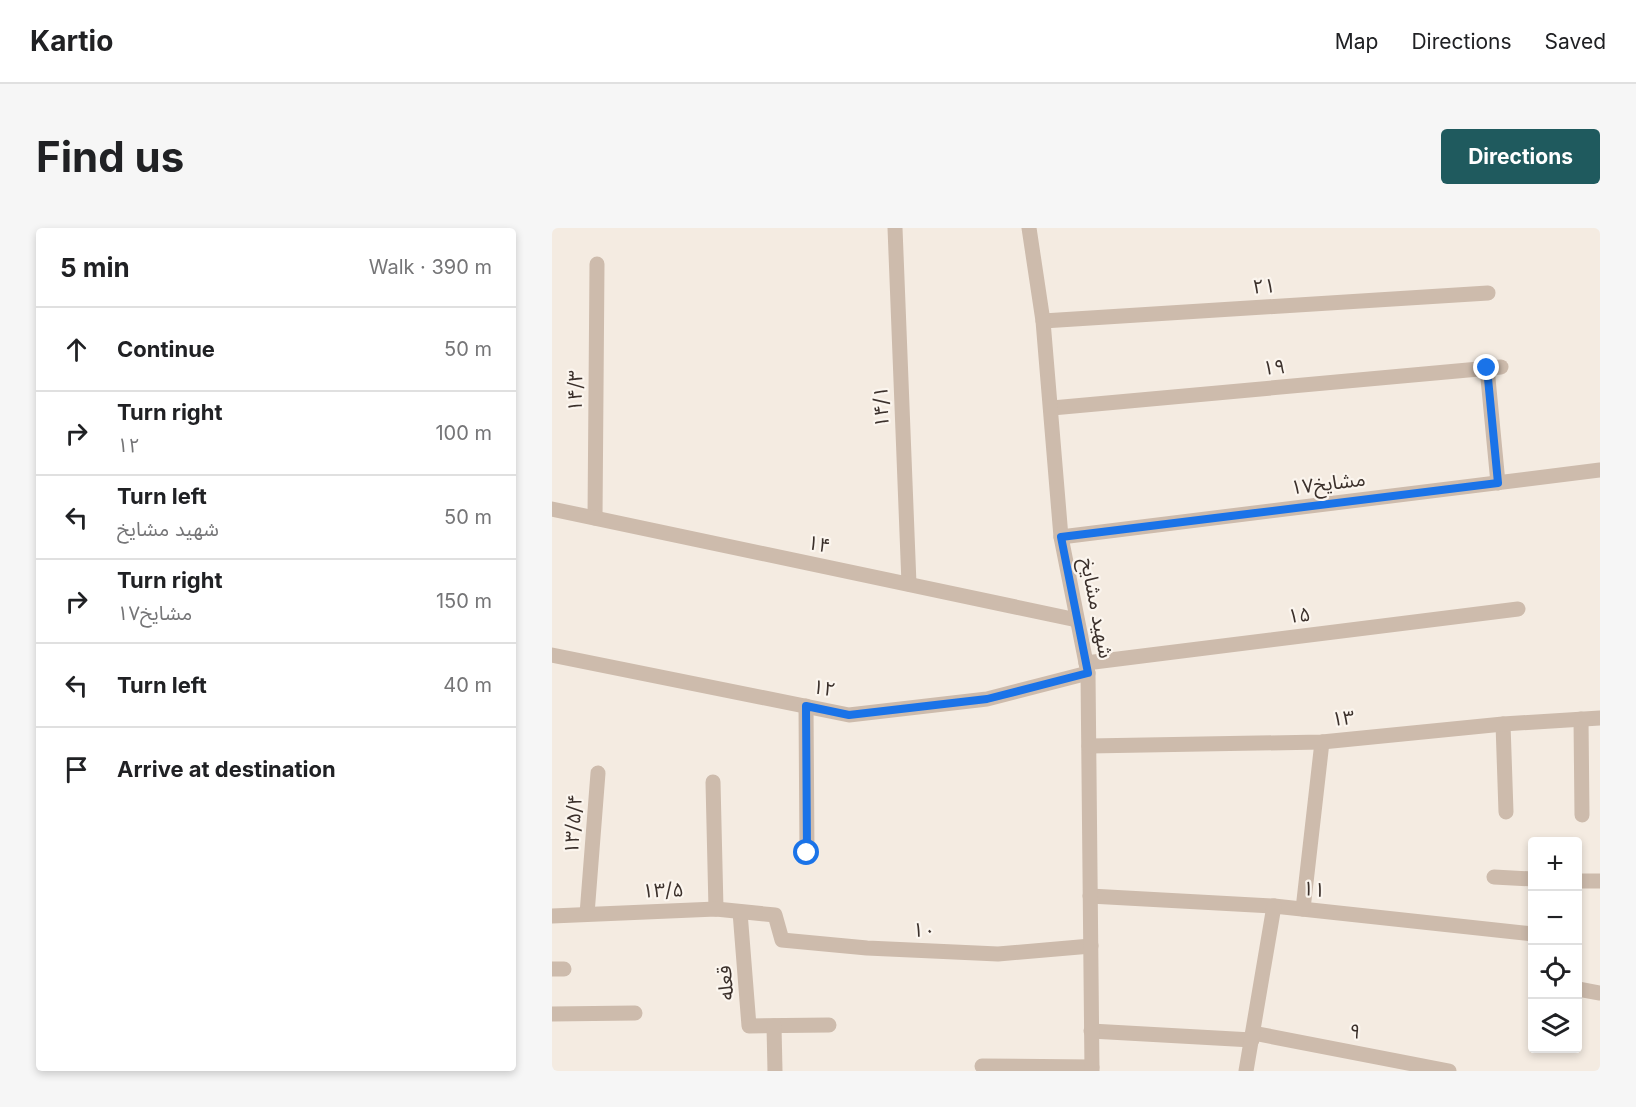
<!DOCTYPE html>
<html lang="en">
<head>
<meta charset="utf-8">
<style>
	:root { --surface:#fff; --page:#f6f6f6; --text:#202124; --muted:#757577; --line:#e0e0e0; --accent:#1f5a5e }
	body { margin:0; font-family:Inter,"Noto Sans Arabic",sans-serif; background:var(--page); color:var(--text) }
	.controls { position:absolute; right:18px; bottom:18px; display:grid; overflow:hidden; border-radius:6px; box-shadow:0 3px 9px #0003 }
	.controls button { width:54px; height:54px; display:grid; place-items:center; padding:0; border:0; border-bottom:2px solid var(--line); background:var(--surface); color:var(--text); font:30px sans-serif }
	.stop { position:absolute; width:18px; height:18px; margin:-14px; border:4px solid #1a73e8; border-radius:50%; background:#fff }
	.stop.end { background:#1a73e8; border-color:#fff; box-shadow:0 2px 6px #0008 }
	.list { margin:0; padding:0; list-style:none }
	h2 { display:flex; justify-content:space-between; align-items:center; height:78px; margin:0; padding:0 24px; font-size:26px }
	h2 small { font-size:20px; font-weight:400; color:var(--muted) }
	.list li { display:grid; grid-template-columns:39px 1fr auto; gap:18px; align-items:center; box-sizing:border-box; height:84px; padding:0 24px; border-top:2px solid var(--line) }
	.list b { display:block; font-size:22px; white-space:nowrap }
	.list p { margin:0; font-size:20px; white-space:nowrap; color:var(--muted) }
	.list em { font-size:20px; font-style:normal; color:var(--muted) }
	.icon { flex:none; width:33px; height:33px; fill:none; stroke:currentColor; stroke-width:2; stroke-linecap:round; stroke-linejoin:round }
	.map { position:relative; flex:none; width:1048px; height:843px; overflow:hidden; border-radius:6px }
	header { display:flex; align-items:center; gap:36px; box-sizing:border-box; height:84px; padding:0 30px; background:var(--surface); border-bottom:2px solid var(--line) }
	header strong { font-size:28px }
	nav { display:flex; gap:33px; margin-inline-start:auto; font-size:21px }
	.intro { display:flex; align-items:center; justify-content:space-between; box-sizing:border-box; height:144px; padding:0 36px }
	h1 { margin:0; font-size:42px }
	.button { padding:15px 27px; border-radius:6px; background:var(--accent); color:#fff; font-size:21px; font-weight:700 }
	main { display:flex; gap:36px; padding:0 36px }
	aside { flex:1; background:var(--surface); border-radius:6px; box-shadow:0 3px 9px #0003 }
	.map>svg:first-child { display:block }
</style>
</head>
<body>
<header>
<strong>Kartio</strong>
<nav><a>Map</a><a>Directions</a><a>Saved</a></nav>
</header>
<div class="intro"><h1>Find us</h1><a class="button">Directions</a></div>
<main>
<aside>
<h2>5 min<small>Walk · 390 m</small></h2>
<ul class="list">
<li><svg class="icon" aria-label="ahead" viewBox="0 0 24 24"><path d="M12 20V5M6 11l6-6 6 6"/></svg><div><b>Continue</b></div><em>50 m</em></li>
<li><svg class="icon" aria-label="right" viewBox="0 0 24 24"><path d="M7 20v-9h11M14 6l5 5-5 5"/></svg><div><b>Turn right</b><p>۱۲</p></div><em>100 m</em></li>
<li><svg class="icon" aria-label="left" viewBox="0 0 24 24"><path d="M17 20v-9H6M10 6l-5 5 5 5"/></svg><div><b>Turn left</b><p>شهید مشایخ</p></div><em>50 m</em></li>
<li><svg class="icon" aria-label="right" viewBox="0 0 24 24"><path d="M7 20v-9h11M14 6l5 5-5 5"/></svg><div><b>Turn right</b><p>۱۷مشایخ</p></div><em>150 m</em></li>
<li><svg class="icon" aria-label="left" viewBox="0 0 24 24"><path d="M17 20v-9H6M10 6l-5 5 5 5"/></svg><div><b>Turn left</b></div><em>40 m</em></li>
<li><svg class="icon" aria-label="arrive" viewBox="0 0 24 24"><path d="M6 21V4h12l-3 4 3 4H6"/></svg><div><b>Arrive at destination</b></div></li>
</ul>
</aside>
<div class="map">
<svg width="1048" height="843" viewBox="0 0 1048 843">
	<rect width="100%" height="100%" fill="#f4ebe1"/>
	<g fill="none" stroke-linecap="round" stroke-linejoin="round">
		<g stroke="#cdbbac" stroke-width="15">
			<polyline points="343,0 357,356"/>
			<polyline points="491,93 936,65"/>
			<polyline points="935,140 946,255"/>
			<polyline points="500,180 949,139"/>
			<polyline points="43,290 45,36"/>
			<polyline points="509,309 1048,242"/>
			<polyline points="0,427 297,487 435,471 536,445"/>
			<polyline points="534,435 966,381"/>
			<polyline points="254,478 255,625"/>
			<polyline points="1029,491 1030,587"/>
			<polyline points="951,496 954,584"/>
			<polyline points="161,554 164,681"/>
			<polyline points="942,649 981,651"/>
			<polyline points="1026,653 1048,653"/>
			<polyline points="538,668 722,678 981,706"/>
			<polyline points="751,681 770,514"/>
			<polyline points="188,684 197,798 277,797"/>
			<polyline points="35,686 46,545"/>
			<polyline points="0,688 164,681 223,687 230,712 315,720 446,726 539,718"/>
			<polyline points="0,741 12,741"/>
			<polyline points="1026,761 1048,765"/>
			<polyline points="0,786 83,785"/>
			<polyline points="222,798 223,843"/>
			<polyline points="539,803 700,812"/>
			<polyline points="701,805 897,843"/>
			<polyline points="430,838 540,839"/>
			<polyline points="694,843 722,678"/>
		</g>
		<g stroke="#cdbbac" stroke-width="15">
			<polyline points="477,0 491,93 509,309 536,445 540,843"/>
			<polyline points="0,281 525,392"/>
			<polyline points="537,518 770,514 951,496 1048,490"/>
		</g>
	</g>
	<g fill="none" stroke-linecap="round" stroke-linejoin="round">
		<polyline stroke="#1a73e8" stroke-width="8" points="255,625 254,478 297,487 435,471 536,445 509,309 946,255 935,140"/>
	</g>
	<g text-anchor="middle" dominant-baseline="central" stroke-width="4.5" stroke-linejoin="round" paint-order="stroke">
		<g font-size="20" fill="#3b302b" stroke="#fbf5ee">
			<text transform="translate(712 58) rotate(-4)">۲۱</text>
			<text transform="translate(722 139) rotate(-5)">۱۹</text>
			<text transform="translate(23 163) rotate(-89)">۱۴/۳</text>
			<text transform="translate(329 179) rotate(-92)">۱۴/۱</text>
			<text transform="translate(776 255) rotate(-7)">۱۷مشایخ</text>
			<text transform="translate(267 316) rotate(12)">۱۴</text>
			<text transform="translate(545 380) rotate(79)">شهید مشایخ</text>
			<text transform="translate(747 387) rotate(-7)">۱۵</text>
			<text transform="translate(272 460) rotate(11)">۱۲</text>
			<text transform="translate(791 490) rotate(-5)">۱۳</text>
			<text transform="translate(21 596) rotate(-86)">۱۳/۵/۴</text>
			<text transform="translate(762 661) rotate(6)">۱۱</text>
			<text transform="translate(111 662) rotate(-2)">۱۳/۵</text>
			<text transform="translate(372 702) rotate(2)">۱۰</text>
			<text transform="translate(173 755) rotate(-95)">قعله</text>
			<text transform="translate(803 803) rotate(11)">۹</text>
		</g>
	</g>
</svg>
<div class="controls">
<button>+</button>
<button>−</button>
<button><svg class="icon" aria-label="locate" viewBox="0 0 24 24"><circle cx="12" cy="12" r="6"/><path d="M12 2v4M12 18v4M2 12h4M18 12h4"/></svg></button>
<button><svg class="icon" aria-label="layers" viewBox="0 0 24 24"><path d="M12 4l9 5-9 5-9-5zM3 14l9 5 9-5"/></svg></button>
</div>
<div class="stop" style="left:255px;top:625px"></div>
<div class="stop end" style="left:935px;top:140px"></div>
</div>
</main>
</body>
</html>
